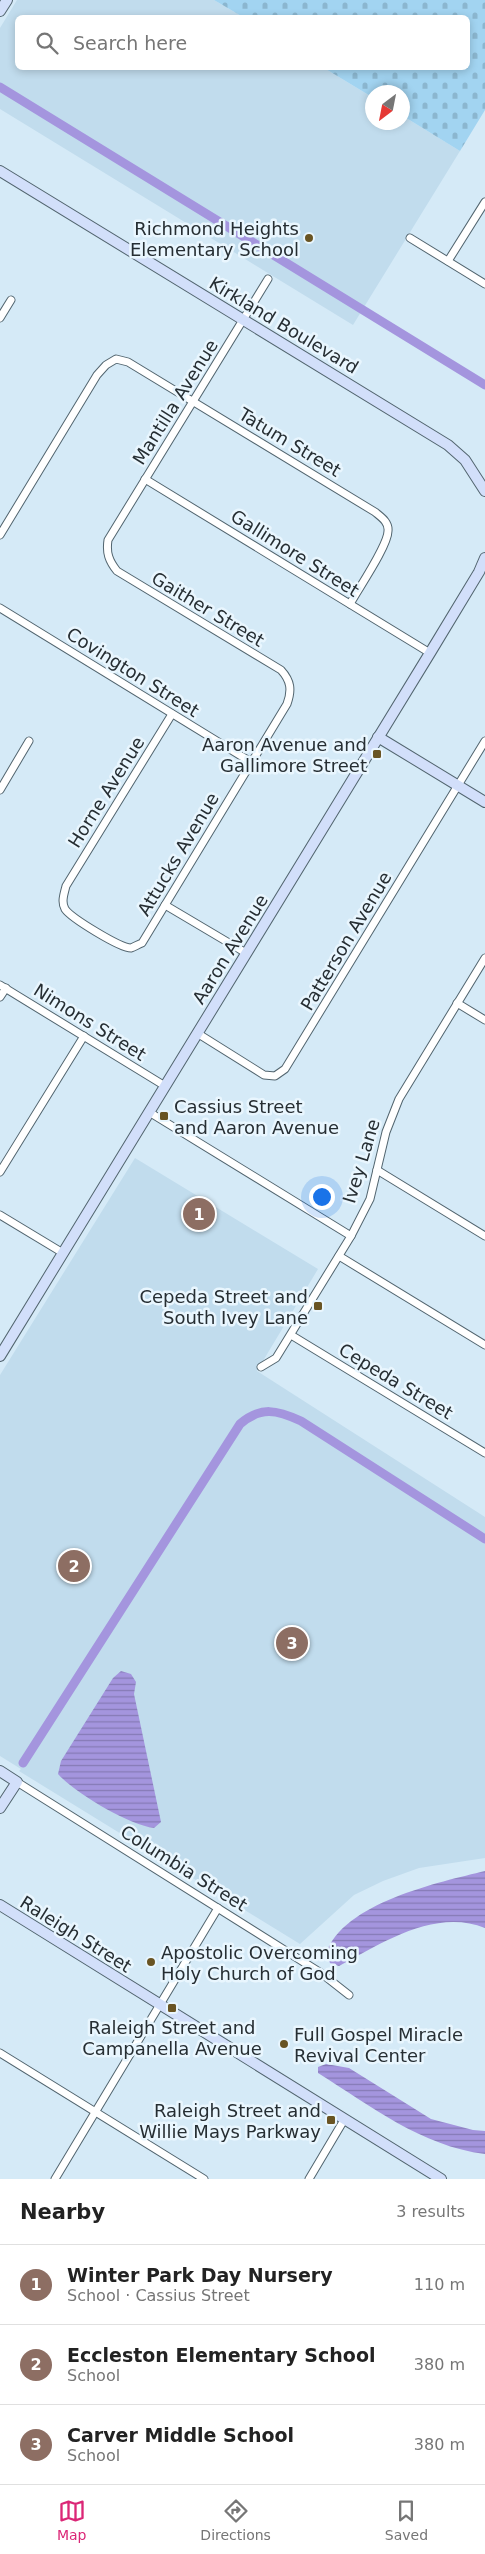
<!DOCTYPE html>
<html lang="en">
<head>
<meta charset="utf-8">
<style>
	:root { --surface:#fff; --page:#f6f6f6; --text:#222; --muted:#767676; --line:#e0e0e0; --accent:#db2777 }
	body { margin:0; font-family:"DejaVu Sans",sans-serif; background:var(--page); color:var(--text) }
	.compass { position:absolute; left:365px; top:85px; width:45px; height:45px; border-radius:50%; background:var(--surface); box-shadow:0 2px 8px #0003; rotate:212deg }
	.you { position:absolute; left:321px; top:1196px; width:18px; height:18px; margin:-12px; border:4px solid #fff; border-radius:50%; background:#1a73e8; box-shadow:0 0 0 8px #1a73e833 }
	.badge { display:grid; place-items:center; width:32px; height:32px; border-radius:50%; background:var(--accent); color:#fff; font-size:16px; font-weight:700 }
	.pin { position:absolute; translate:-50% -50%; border:2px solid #fff; box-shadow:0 1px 5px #0006 }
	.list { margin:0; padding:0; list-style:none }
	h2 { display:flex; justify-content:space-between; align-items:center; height:65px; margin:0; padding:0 20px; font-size:21px }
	h2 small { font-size:16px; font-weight:400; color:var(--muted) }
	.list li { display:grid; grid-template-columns:32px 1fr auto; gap:15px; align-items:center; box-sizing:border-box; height:80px; padding:0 20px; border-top:1px solid var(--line) }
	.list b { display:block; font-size:19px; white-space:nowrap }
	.list p { margin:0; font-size:16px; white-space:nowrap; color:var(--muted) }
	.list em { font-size:16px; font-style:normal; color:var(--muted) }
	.icon { flex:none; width:28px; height:28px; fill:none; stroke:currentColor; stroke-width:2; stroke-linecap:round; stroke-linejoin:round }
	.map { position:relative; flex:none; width:485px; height:2179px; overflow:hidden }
	.search { position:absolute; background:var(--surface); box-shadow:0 2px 8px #0003; left:15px; right:15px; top:15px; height:55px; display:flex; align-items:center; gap:12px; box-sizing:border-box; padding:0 18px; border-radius:8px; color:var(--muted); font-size:19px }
	.sheet { height:305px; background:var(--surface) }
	nav { display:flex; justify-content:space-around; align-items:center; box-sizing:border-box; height:70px; border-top:1px solid var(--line); background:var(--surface); font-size:14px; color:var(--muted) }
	nav a { display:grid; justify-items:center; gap:2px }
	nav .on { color:var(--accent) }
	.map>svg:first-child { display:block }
</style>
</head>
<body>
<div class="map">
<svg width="485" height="2179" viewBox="0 0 485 2179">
	<defs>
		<pattern id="cemetery-stones" width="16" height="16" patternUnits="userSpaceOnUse" patternTransform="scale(1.25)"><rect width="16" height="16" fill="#a2d4f1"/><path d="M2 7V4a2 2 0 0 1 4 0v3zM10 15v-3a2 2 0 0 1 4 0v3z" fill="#8bb6cf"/></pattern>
		<pattern id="water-rules" width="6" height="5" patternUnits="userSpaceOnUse" patternTransform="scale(1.25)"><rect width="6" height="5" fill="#a495de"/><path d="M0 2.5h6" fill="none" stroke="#857ab5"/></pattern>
	</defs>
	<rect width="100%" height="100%" fill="#d5eaf7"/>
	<g fill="#c1dced">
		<polygon points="17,0 214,0 243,17 18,18 18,68 324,68 372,97 372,122 402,122 403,116 460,151 353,325 0,109 0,28"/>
		<polygon points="135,1158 318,1269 257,1371 485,1517 485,1858 419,1868 383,1881 354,1895 300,1944 19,1771 21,1769 0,1756 0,1375"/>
	</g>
	<polygon fill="url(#cemetery-stones)" points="214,0 485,0 485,110 460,151 403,116 402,92 372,92 372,97 324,68 468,68 468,18 243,17"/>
	<g fill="url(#water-rules)">
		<path d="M 121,1671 L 131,1674 L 136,1682 L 134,1694 L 161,1822 L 154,1828 C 129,1825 75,1793 58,1774 L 61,1761 L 113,1678 Z"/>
		<path d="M 485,1871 L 485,1928 C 435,1908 382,1943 339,1966 L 330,1963 L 326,1954 C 342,1903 440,1882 485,1871 Z"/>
		<path d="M 326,2064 L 349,2068 L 431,2119 L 473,2130 L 485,2131 L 485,2154 C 421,2146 371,2106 318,2073 L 318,2067 Z"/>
	</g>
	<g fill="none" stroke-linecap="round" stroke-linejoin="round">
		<g stroke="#a495de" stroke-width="9">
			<polyline points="0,87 485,385"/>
			<path d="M 23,1763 L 240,1424 C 261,1406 277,1410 301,1421 L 485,1539"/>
		</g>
		<g stroke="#52656f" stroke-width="9">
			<g id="street">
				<polyline points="410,238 485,284"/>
				<polyline points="448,261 485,202"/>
				<polyline points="0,318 11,300"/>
				<polyline points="145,479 430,653"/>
				<path d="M 0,535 L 97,375 L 106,365 L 116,359 L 128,362 L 375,512 C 381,517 389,522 388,531 C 388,546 358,589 350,604"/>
				<polyline points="0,608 251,762"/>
				<path d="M 172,714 L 66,886 C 64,894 61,902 65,909 C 71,918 120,948 131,948 C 134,947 139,944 142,943 L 287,704 C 292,690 291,681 281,670 L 117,571 C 109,561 106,553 108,540 L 268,279"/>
				<polyline points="0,790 29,741"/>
				<polyline points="165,905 246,953"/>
				<polyline points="0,985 165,1086"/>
				<polyline points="0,997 6,988"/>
				<polyline points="457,1003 485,1020"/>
				<polyline points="197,1033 264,1075 275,1076 285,1069 485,741"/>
				<polyline points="149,1112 351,1236"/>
				<polyline points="377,1170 485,1236"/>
				<polyline points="0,1172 84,1036"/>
				<polyline points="0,1215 63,1253"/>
				<polyline points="339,1256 485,1345"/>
				<polyline points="291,1335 485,1453"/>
				<polyline points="261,1367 276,1358 351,1236 370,1199 386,1132 399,1099 485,958"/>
				<polyline points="17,1782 321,1973 349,1995"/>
				<polyline points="0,2053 204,2179"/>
				<polyline points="55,2179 218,1908"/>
				<polyline points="309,2179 344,2120"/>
			</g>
		</g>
		<g stroke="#52656f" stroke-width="12">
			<g id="secondary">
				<polyline points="0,11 7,0"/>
				<polyline points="0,171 448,445 465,460 485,491"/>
				<polyline points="378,737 485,802"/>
				<polyline points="0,1356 430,653 479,572 485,558"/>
				<polyline points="0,1771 17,1782 0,1808"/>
				<polyline points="0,1905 441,2179"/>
			</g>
		</g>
		<use href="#street" stroke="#fff" stroke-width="7"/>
		<use href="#secondary" stroke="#d2dffa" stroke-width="10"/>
	</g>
	<g fill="#695423" stroke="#e9f6fe" stroke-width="2">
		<circle cx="309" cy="238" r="5"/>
		<rect x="372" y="749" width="10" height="10" rx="2.5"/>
		<rect x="159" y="1111" width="10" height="10" rx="2.5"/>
		<rect x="313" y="1301" width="10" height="10" rx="2.5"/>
		<circle cx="151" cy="1962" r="5"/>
		<rect x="167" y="2003" width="10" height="10" rx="2.5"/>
		<circle cx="284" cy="2044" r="5"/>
		<rect x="326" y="2115" width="10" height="10" rx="2.5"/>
	</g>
	<g text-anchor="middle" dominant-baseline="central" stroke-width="5" stroke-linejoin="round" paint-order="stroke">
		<g font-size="18" fill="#262e33" stroke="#e9f6fe" text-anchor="end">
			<text x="299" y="228">Richmond Heights<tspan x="299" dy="21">Elementary School</tspan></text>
			<text x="367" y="744">Aaron Avenue and<tspan x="367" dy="21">Gallimore Street</tspan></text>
			<text x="174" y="1106" text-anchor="start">Cassius Street<tspan x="174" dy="21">and Aaron Avenue</tspan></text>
			<text x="308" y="1296">Cepeda Street and<tspan x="308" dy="21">South Ivey Lane</tspan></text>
			<text x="161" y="1952" text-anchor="start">Apostolic Overcoming<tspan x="161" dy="21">Holy Church of God</tspan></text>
			<text x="172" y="2027" text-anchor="middle">Raleigh Street and<tspan x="172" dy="21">Campanella Avenue</tspan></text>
			<text x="294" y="2034" text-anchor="start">Full Gospel Miracle<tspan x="294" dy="21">Revival Center</tspan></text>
			<text x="321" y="2110">Raleigh Street and<tspan x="321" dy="21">Willie Mays Parkway</tspan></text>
		</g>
		<g font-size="18" fill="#262e33" stroke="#e9f6fe">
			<text transform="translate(284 325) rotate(31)">Kirkland Boulevard</text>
			<text transform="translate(175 402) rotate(-58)">Mantilla Avenue</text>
			<text transform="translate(290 442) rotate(31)">Tatum Street</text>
			<text transform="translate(295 553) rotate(32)">Gallimore Street</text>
			<text transform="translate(208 609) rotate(31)">Gaither Street</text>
			<text transform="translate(133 672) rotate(32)">Covington Street</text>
			<text transform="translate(106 792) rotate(-58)">Horne Avenue</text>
			<text transform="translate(178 854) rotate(-59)">Attucks Avenue</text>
			<text transform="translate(346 941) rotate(-59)">Patterson Avenue</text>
			<text transform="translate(230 949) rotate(-58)">Aaron Avenue</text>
			<text transform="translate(90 1022) rotate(32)">Nimons Street</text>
			<text transform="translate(361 1161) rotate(-73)">Ivey Lane</text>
			<text transform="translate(396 1381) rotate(31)">Cepeda Street</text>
			<text transform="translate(184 1868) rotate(32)">Columbia Street</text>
			<text transform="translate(76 1934) rotate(32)">Raleigh Street</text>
		</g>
	</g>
</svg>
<svg class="compass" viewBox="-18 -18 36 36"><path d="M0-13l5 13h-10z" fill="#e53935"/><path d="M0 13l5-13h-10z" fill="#767676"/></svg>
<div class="you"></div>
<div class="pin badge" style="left:199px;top:1214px;background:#8d6e63">1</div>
<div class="pin badge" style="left:74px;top:1566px;background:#8d6e63">2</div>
<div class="pin badge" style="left:292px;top:1643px;background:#8d6e63">3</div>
<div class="search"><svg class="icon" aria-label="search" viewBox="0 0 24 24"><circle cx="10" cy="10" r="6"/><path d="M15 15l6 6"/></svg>Search here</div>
</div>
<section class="sheet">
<h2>Nearby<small>3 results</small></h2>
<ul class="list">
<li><span class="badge" style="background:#8d6e63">1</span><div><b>Winter Park Day Nursery</b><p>School · Cassius Street</p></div><em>110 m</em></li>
<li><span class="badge" style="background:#8d6e63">2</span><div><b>Eccleston Elementary School</b><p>School</p></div><em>380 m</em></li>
<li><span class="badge" style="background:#8d6e63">3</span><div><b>Carver Middle School</b><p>School</p></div><em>380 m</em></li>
</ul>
</section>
<nav>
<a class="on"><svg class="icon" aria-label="map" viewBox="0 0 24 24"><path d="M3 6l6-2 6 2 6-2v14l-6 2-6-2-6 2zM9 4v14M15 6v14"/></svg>Map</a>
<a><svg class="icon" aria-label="directions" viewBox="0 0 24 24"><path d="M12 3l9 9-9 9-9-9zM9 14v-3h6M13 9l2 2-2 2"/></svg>Directions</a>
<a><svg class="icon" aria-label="saved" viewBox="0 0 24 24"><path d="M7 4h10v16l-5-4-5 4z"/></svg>Saved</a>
</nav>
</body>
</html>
